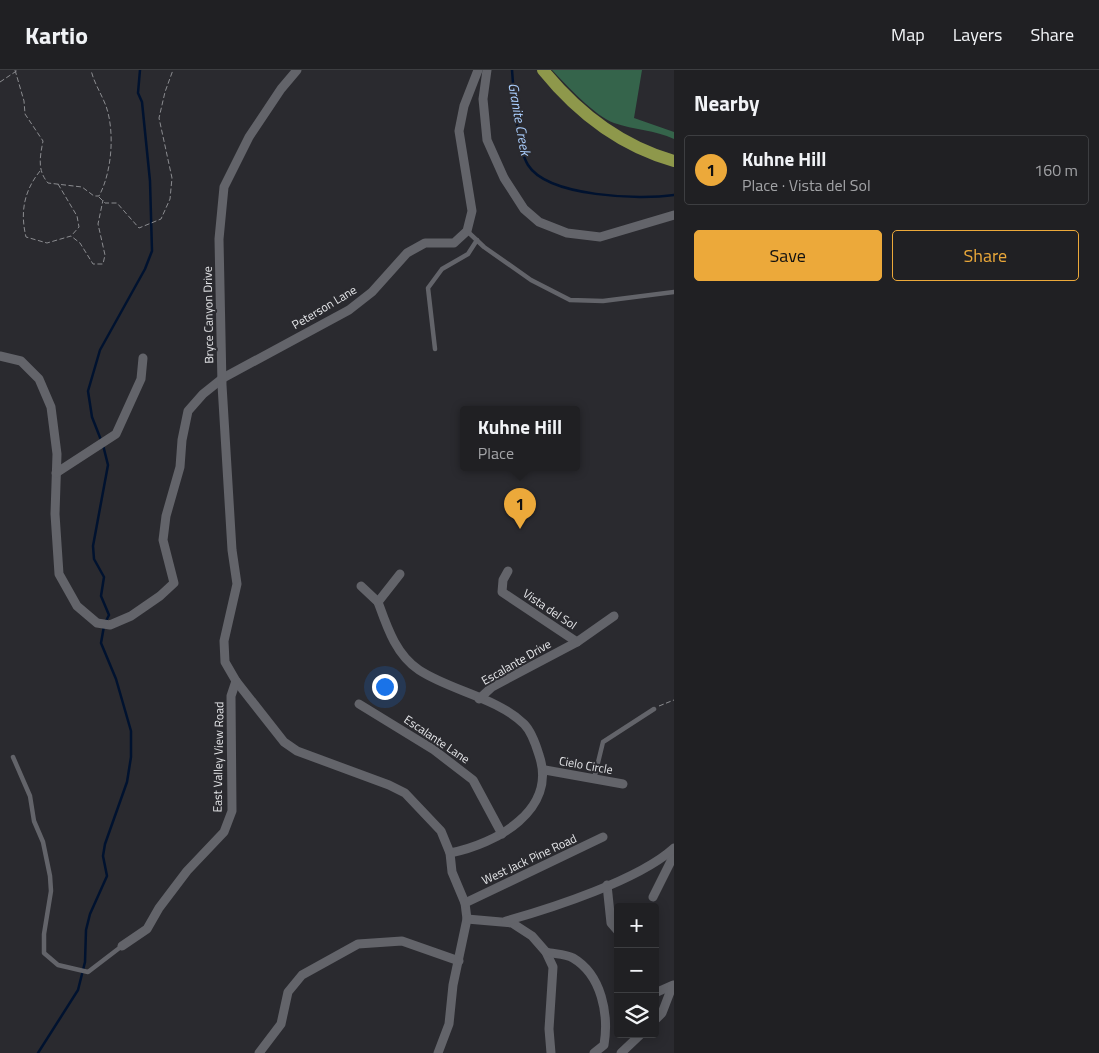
<!DOCTYPE html>
<html lang="en">
<head>
<meta charset="utf-8">
<style>
	:root { --surface:#202023; --page:#28282b; --text:#f1f3f6; --muted:#a2a3a6; --line:#3d3e41; --accent:#eca93a }
	body { margin:0; font-family:"Titillium Web",sans-serif; background:var(--page); color:var(--text) }
	.controls { position:absolute; right:15px; bottom:15px; display:grid; overflow:hidden; border-radius:5px; box-shadow:0 2px 12px #0003 }
	.controls button { width:45px; height:45px; display:grid; place-items:center; padding:0; border:0; border-bottom:1px solid var(--line); background:var(--surface); color:var(--text); font:25px sans-serif }
	.you { position:absolute; left:384px; top:616px; width:18px; height:18px; margin:-12px; border:4px solid #fff; border-radius:50%; background:#1a73e8; box-shadow:0 0 0 8px #1a73e833 }
	.badge { display:grid; place-items:center; width:32px; height:32px; border-radius:50%; background:var(--accent); color:#111; font-size:16px; font-weight:700 }
	.pin { position:absolute; translate:-50% -41px; filter:drop-shadow(0 1px 2px #0008) }
	.pin::after { content:''; position:absolute; top:26px; width:18px; height:15px; background:inherit; clip-path:polygon(0 0,100% 0,50% 100%) }
	.popup { position:absolute; left:460px; top:336px; width:120px; height:65px; box-sizing:border-box; display:grid; place-content:center; border-radius:5px; background:var(--surface); filter:drop-shadow(0 1px 4px #0005); font-size:16px; white-space:nowrap; color:var(--muted) }
	.popup b { font-size:19px; color:var(--text) }
	.popup::after { content:''; position:absolute; left:50%; top:100%; margin-left:-10px; border:10px solid transparent; border-top-color:var(--surface) }
	.list { margin:0; padding:0; list-style:none }
	h2 { display:flex; justify-content:space-between; align-items:center; height:65px; margin:0; padding:0 20px; font-size:21px }
	h2 small { font-size:16px; font-weight:400; color:var(--muted) }
	.list li { display:grid; grid-template-columns:32px 1fr auto; gap:15px; align-items:center; box-sizing:border-box; height:70px; margin:0 10px 10px; padding:0 10px; border:1px solid var(--line); border-radius:5px }
	.list b { display:block; font-size:19px; white-space:nowrap }
	.list p { margin:0; font-size:16px; white-space:nowrap; color:var(--muted) }
	.list em { font-size:16px; font-style:normal; color:var(--muted) }
	.actions { display:flex; gap:10px; padding:15px 20px }
	.actions a { flex:1; padding:11px 0; border:1px solid var(--accent); border-radius:5px; text-align:center; font-size:18px; color:var(--accent) }
	.actions .main { background:var(--accent); color:#111 }
	.icon { flex:none; width:28px; height:28px; fill:none; stroke:currentColor; stroke-width:2; stroke-linecap:round; stroke-linejoin:round }
	.map { position:relative; flex:none; width:674px; height:983px; overflow:hidden }
	header { display:flex; align-items:center; gap:30px; box-sizing:border-box; height:70px; padding:0 25px; background:var(--surface); border-bottom:1px solid var(--line) }
	header strong { font-size:24px }
	nav { display:flex; gap:28px; margin-inline-start:auto; font-size:18px }
	main { display:flex }
	aside { flex:1; background:var(--surface) }
	.map>svg:first-child { display:block }
</style>
</head>
<body>
<header>
<strong>Kartio</strong>
<nav><a>Map</a><a>Layers</a><a>Share</a></nav>
</header>
<main>
<div class="map">
<svg width="674" height="983" viewBox="0 0 674 983">
	<rect width="100%" height="100%" fill="#2a2a2f"/>
	<path fill="#35644b" d="M 552,0 L 642,0 L 634,48 L 674,62 L 674,69 C 655,60 634,60 614,53 C 596,47 565,14 552,0 Z"/>
	<g fill="none" stroke-linecap="round" stroke-linejoin="round">
		<g stroke="#00122f" stroke-width="2.5">
			<path d="M 512,0 C 514,24 516,75 528,95 C 548,127 640,130 674,125"/>
			<polyline points="101,370 92,347 88,321 100,280 145,199 152,181 150,111 142,32 138,23 140,0"/>
			<polyline points="103,375 108,395 93,476 94,489 104,507 101,526 109,545 106,551"/>
			<polyline points="38,983 78,920 85,892 86,860 90,844 107,806 103,786 105,774 127,712 131,687 131,661 116,609 101,573 104,556"/>
		</g>
		<g stroke="#8b8c90" stroke-width="1" stroke-dasharray="5 2.5" stroke-linecap="butt">
			<path d="M 15,0 L 24,31 L 25,44 L 43,71 C 40,87 37,100 48,113 L 82,117 L 94,126 L 99,126 C 112,102 115,62 106,36 C 101,23 94,13 91,0"/>
			<polyline points="0,12 18,0"/>
			<path d="M 40,101 C 24,121 20,142 26,167 L 47,173 L 71,166 L 80,173 L 93,194 L 103,194 L 105,185 L 98,154 L 103,130"/>
			<polyline points="58,114 77,146 79,157 72,165"/>
			<polyline points="99,127 105,133 117,133 139,158 161,149 170,129 172,108 159,48 165,22 173,0"/>
			<polyline points="659,636 674,630"/>
		</g>
		<g stroke="#63646a" stroke-width="4.5">
			<polyline points="467,161 484,177 531,210 570,230 603,231 674,222"/>
			<polyline points="435,279 428,218 442,199 468,184 477,170"/>
			<polyline points="13,687 30,726 34,751 43,772 50,806 51,821 44,864 44,883 58,895 88,902 122,876"/>
			<polyline points="594,709 603,672 654,639"/>
		</g>
		<g stroke="#63646a" stroke-width="9">
			<polyline points="487,0 483,29 487,70 504,108 524,139 539,152 567,163 600,167 674,145"/>
			<polyline points="0,286 21,291 39,309 51,337 57,384 55,444 59,504 77,536 97,553 110,555 131,546 160,526 174,513 163,470 166,446 180,397 182,370 188,341 203,324 223,308 349,240 372,222 407,183 425,173 454,173 467,161 472,141 459,61 464,36 478,0"/>
			<polyline points="56,403 116,364 141,309 143,288"/>
			<polyline points="508,501 503,510 502,522 577,572"/>
			<path d="M 400,504 L 378,532 C 387,557 396,585 419,600 C 451,621 496,627 524,654 C 531,661 536,675 539,685 C 558,740 496,774 450,783"/>
			<polyline points="361,516 378,532"/>
			<polyline points="236,611 284,672 297,681 389,715 405,723 441,761 450,783 452,802 465,833 467,849 453,915 449,954 438,983"/>
			<polyline points="479,629 492,617 577,572 614,546"/>
			<polyline points="359,634 434,680 473,710 502,764"/>
			<polyline points="545,700 623,714"/>
			<polyline points="607,815 611,853 618,861"/>
			<polyline points="653,827 674,785"/>
			<polyline points="465,833 603,767"/>
			<polyline points="467,849 512,853 532,866 546,882 553,897 549,959 551,983"/>
			<path d="M 506,851 C 552,838 639,810 674,778"/>
			<polyline points="122,876 147,859 159,838 187,801 224,762 232,741 231,626 236,611 225,592 224,571 237,514 232,480 222,315 219,169 224,117 249,67 281,19 297,0"/>
			<path d="M 546,882 C 554,884 566,884 573,888 C 602,905 609,945 604,975 L 594,983"/>
			<polyline points="655,923 673,915"/>
			<polyline points="655,950 662,943 672,917"/>
			<polyline points="259,983 281,954 288,922 302,905 358,874 402,871 459,891"/>
			<polyline points="621,983 641,964"/>
		</g>
		<path stroke="#8e984b" stroke-width="12" d="M 543,0 C 577,42 621,76 674,91"/>
	</g>
	<g text-anchor="middle" dominant-baseline="central" stroke-width="4" stroke-linejoin="round" paint-order="stroke">
		<g font-size="12" fill="#e6e7ea" stroke="#2a2a2f">
			<text transform="translate(324 237) rotate(-31)">Peterson Lane</text>
			<text transform="translate(208 245) rotate(-91)">Bryce Canyon Drive</text>
			<text transform="translate(550 539) rotate(34)">Vista del Sol</text>
			<text transform="translate(516 592) rotate(-30)">Escalante Drive</text>
			<text transform="translate(437 669) rotate(34)">Escalante Lane</text>
			<text transform="translate(218 687) rotate(-89)">East Valley View Road</text>
			<text transform="translate(586 695) rotate(10)">Cielo Circle</text>
			<text transform="translate(529 789) rotate(-25)">West Jack Pine Road</text>
		</g>
		<g font-size="14" font-style="italic" fill="#abcfff" stroke="#2a2a2f">
			<text transform="translate(520 49) rotate(80)">Granite Creek</text>
		</g>
	</g>
</svg>
<div class="controls">
<button>+</button>
<button>−</button>
<button><svg class="icon" aria-label="layers" viewBox="0 0 24 24"><path d="M12 4l9 5-9 5-9-5zM3 14l9 5 9-5"/></svg></button>
</div>
<div class="you"></div>
<div class="pin badge" style="left:520px;top:459px">1</div>
<div class="popup"><b>Kuhne Hill</b>Place</div>
</div>
<aside>
<h2>Nearby<small></small></h2>
<ul class="list">
<li><span class="badge">1</span><div><b>Kuhne Hill</b><p>Place · Vista del Sol</p></div><em>160 m</em></li>
</ul>
<div class="actions"><a class="main">Save</a><a>Share</a></div>
</aside>
</main>
</body>
</html>
